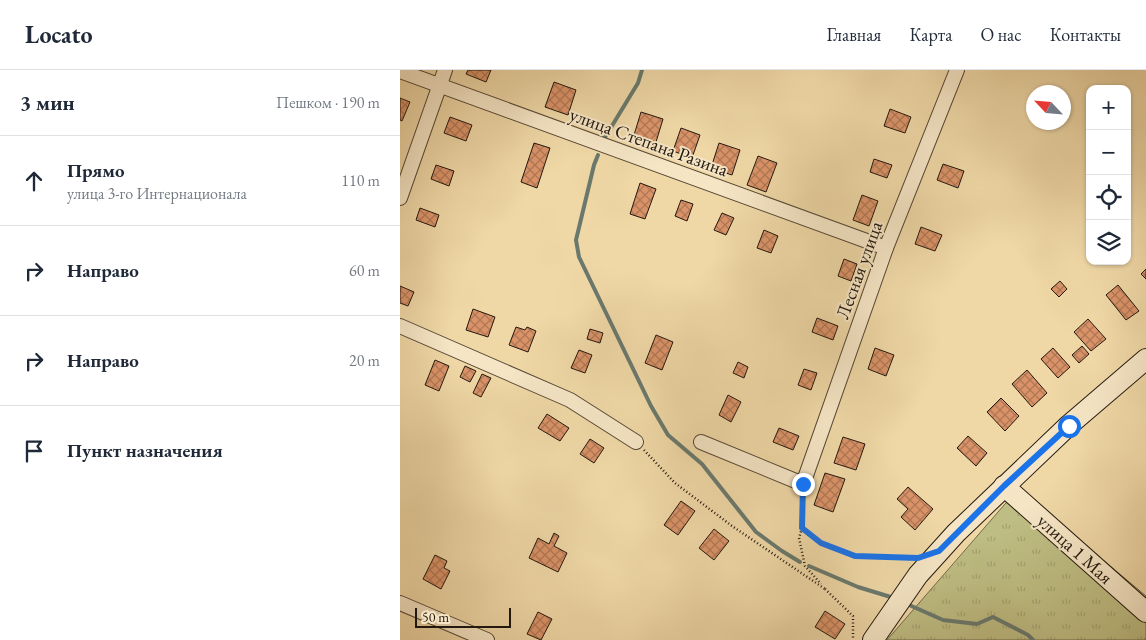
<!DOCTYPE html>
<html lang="ru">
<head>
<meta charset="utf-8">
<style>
	:root { --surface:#fff; --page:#f6f6f7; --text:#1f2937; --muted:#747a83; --line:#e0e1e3 }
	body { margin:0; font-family:"EB Garamond",serif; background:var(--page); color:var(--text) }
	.controls { position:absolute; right:15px; top:15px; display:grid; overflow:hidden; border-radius:10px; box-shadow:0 1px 4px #0004 }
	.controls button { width:45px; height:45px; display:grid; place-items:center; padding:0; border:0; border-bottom:1px solid var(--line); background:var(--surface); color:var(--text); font:25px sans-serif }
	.compass { position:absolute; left:626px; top:15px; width:45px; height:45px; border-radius:50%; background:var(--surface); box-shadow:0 1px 4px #0004; rotate:296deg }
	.scale { position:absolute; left:15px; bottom:12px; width:96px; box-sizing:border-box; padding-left:5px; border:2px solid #23190f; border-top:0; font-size:14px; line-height:18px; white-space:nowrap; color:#23190f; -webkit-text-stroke:4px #f5e5c5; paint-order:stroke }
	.stop { position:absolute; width:15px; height:15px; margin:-11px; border:4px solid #1a73e8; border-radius:50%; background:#fff }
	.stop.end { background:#1a73e8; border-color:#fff; box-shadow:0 1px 5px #0008 }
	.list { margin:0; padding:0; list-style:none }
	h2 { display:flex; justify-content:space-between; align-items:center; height:65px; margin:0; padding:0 20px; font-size:21px }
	h2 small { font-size:16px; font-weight:400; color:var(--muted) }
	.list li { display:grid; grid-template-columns:32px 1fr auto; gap:15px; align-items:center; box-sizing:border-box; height:90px; padding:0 20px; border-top:1px solid var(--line) }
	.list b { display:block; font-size:19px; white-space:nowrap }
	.list p { margin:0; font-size:16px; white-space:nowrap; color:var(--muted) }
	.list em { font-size:16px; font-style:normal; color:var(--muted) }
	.icon { flex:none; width:28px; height:28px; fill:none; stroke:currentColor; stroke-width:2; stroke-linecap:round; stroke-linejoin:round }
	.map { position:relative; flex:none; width:746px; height:570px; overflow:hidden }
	header { display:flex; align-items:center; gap:30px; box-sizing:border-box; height:70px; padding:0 25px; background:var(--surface); border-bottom:1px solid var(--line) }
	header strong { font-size:24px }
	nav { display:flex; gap:28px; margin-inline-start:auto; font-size:18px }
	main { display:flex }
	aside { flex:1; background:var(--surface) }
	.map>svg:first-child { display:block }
</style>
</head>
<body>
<header>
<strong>Locato</strong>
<nav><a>Главная</a><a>Карта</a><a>О нас</a><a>Контакты</a></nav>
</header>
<main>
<aside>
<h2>3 мин<small>Пешком · 190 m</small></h2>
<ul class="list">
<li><svg class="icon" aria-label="ahead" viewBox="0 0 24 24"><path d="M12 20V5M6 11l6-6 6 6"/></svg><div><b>Прямо</b><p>улица 3-го Интернационала</p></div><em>110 m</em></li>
<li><svg class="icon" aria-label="right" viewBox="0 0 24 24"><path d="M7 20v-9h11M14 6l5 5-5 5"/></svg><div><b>Направо</b></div><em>60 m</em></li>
<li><svg class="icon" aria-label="right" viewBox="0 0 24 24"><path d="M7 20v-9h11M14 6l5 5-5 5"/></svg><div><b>Направо</b></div><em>20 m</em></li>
<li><svg class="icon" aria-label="arrive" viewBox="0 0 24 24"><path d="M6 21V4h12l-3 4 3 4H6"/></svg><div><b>Пункт назначения</b></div></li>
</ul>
</aside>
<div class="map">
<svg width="746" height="570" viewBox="0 0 746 570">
	<defs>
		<pattern id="grass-tufts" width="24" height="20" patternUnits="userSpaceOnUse" patternTransform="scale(1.25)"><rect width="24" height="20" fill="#bebd83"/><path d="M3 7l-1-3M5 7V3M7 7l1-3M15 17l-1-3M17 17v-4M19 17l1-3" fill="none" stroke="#a3a270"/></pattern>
		<pattern id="building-cross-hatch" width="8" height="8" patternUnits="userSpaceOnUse" patternTransform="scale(1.25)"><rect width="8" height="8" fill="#da9368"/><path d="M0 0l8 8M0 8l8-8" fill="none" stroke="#b07754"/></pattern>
	</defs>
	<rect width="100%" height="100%" fill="#efd7a6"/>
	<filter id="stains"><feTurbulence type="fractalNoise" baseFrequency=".004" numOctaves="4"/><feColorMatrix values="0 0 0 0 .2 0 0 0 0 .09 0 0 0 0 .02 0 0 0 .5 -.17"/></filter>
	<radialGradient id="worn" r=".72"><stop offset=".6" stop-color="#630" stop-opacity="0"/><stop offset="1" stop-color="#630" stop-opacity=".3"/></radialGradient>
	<polygon fill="url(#grass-tufts)" stroke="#706b49" points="618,419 746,526 746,570 487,570"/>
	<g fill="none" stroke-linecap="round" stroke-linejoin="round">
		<g stroke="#6a796d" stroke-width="4">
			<polyline points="204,69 238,13 242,0"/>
			<polyline points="198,85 194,95 176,170 179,187 251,336 268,365 302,394 356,462 382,481 400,492"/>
			<polyline points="409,496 458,517 494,528"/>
			<polyline points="507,534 543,550 577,554 593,547 628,565 633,570"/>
		</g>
	</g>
	<g fill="url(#building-cross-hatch)" stroke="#23190f">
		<polygon points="68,0 91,0 86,12 66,4"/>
		<polygon points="154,12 176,20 168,45 145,37"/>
		<polygon points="0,28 10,32 2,51 0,50"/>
		<polygon points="490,39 511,47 505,63 484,56"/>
		<polygon points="241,42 263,49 256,72 234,65"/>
		<polygon points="50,47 72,55 66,71 44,63"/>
		<polygon points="281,58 300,65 292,88 273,81"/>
		<polygon points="134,73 150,78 137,118 121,112"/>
		<polygon points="319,73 340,80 332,105 311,98"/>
		<polygon points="358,86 377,93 366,122 347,115"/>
		<polygon points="474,89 492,95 487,108 470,102"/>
		<polygon points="543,94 564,101 558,118 537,110"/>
		<polygon points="36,95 54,101 49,116 31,109"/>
		<polygon points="240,113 256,119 245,149 230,144"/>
		<polygon points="462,125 478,131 469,156 453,150"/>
		<polygon points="281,130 293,134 287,151 275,146"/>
		<polygon points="20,138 39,145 35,157 16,150"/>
		<polygon points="322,143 334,148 326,165 314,160"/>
		<polygon points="521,157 542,165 535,181 515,174"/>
		<polygon points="364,160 378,166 371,183 357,178"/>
		<polygon points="444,189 457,194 451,211 438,206"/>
		<polygon points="746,199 746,209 741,204"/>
		<polygon points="660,211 667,219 659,227 651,219"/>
		<polygon points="718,215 739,241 726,250 706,225"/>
		<polygon points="0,216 14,222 8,236 0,233"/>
		<polygon points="73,239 95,247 88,267 66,260"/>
		<polygon points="417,248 438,256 433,270 412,262"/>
		<polygon points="688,249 706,269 691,281 674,262"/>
		<polygon points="116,257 125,260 127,257 136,261 128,282 109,275"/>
		<polygon points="190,259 203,263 200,273 187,269"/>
		<polygon points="256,265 273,272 262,300 245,293"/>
		<polygon points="682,276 689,284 679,293 672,285"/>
		<polygon points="475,278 494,285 486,306 468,299"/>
		<polygon points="653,278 670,297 658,308 641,289"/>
		<polygon points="179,280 192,285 185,303 171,298"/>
		<polygon points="35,290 49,296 39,321 25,315"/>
		<polygon points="338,292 348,297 344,308 333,303"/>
		<polygon points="65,296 76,301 70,312 60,307"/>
		<polygon points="404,299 417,303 411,320 398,315"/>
		<polygon points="627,300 647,323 632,337 612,314"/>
		<polygon points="82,304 91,308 81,327 73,323"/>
		<polygon points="328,325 341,332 331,352 319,345"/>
		<polygon points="601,328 619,346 605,361 587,342"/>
		<polygon points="147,344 169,358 160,371 138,358"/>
		<polygon points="379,358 399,366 393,380 373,372"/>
		<polygon points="568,366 587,383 576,396 557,378"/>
		<polygon points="443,367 465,374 456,400 434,393"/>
		<polygon points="190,369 204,378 194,393 180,384"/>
		<polygon points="425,403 445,409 433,442 414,435"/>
		<polygon points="508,417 533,439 515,460 501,447 508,439 497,429"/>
		<polygon points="281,431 295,441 278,465 264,455"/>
		<polygon points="314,459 329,471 314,490 299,478"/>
		<polygon points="154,463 159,466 154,476 167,483 158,502 129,488 138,468 149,474"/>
		<polygon points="35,485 47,491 44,498 50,501 41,519 23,509"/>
		<polygon points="425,541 445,554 435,569 415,557"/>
		<polygon points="138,542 152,549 141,570 127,564"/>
	</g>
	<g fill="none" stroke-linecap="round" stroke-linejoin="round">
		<g stroke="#564835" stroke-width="16">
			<g id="street">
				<polyline points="0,1 486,178"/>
				<polyline points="0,128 45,0"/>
				<polyline points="0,256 170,330 236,372"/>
				<polyline points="301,372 403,414 486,178 557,0"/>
				<polyline points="0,533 87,570"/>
			</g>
		</g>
		<g stroke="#23190f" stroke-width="22">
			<g id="secondary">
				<polyline points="604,416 746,542"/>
				<polyline points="473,570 518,505 556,463 669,355 746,289"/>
			</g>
		</g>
		<g stroke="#23190f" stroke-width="2.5" stroke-dasharray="1 2.5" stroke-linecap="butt">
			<polyline points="244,380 275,413 332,456 425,519"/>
			<polyline points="402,426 402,458 421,473 455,486 512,487"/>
			<polyline points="402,458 399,468 405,496 421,514"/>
			<polyline points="425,519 453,546 453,570"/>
		</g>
		<use href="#street" stroke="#f5e5c5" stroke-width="14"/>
		<use href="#secondary" stroke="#f5e5c5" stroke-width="20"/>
	</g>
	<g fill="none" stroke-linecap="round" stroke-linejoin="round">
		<polyline stroke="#1a73e8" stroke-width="6" points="403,414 402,458 421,473 455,486 518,488 539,481 604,416 669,356"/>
	</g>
	<g text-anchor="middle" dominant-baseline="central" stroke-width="4" stroke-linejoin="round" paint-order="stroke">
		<g font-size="19" fill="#23190f" stroke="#f5e5c5">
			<text transform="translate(249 72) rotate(20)">улица Степана Разина</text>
			<text transform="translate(459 200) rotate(-70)">Лесная улица</text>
			<text transform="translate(675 479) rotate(42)">улица 1 Мая</text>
		</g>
	</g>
	<rect width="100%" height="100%" filter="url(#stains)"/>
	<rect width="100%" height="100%" fill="url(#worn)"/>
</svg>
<div class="controls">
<button>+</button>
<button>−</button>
<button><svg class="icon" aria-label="locate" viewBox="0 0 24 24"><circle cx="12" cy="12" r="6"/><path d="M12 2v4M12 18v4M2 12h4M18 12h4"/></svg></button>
<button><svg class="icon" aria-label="layers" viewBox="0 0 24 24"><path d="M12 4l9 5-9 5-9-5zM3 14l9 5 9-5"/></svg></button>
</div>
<svg class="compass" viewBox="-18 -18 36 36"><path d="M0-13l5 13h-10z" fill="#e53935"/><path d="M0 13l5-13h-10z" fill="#747a83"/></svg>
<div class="scale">50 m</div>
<div class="stop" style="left:669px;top:356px"></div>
<div class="stop end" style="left:403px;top:414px"></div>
</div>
</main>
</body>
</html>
